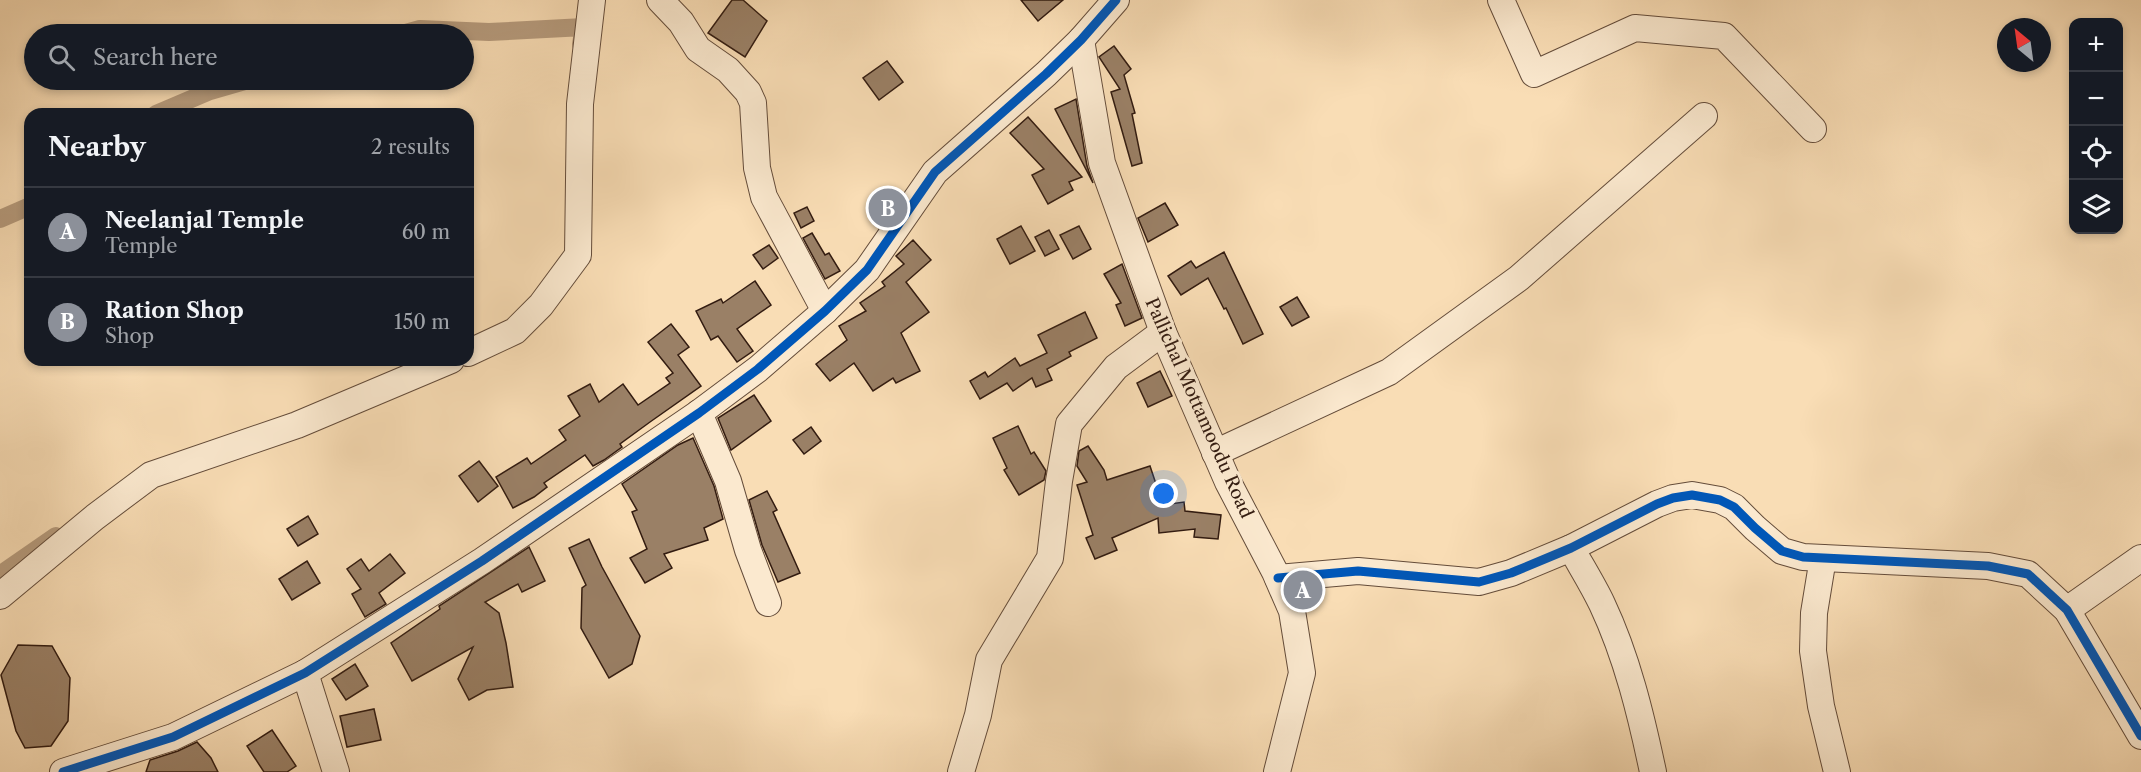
<!DOCTYPE html>
<html lang="en">
<head>
<meta charset="utf-8">
<style>
	:root { --surface:#171b24; --page:#242831; --text:#f1f3f6; --muted:#9ea1a6; --line:#363941; --accent:#8c9099 }
	body { margin:0; font-family:"Libre Caslon Text",serif; background:var(--page); color:var(--text) }
	.controls { position:absolute; right:18px; top:18px; display:grid; overflow:hidden; border-radius:12px; box-shadow:0 3px 9px #0003 }
	.controls button { width:54px; height:54px; display:grid; place-items:center; padding:0; border:0; border-bottom:2px solid var(--line); background:var(--surface); color:var(--text); font:30px sans-serif }
	.compass { position:absolute; left:1997px; top:18px; width:54px; height:54px; border-radius:50%; background:var(--surface); box-shadow:0 3px 9px #0003; rotate:331deg }
	.you { position:absolute; left:1164px; top:494px; width:21px; height:21px; margin:-15px; border:4px solid #fff; border-radius:50%; background:#1a73e8; box-shadow:0 0 0 9px #1a73e833 }
	.badge { display:grid; place-items:center; width:39px; height:39px; border-radius:50%; background:var(--accent); color:#fff; font-size:20px; font-weight:700 }
	.pin { position:absolute; translate:-50% -50%; border:3px solid #fff; box-shadow:0 2px 6px #0006 }
	.list { margin:0; padding:0; list-style:none }
	h2 { display:flex; justify-content:space-between; align-items:center; height:78px; margin:0; padding:0 24px; font-size:26px }
	h2 small { font-size:20px; font-weight:400; color:var(--muted) }
	.list li { display:grid; grid-template-columns:39px 1fr auto; gap:18px; align-items:center; box-sizing:border-box; height:90px; padding:0 24px; border-top:2px solid var(--line) }
	.list b { display:block; font-size:22px; white-space:nowrap }
	.list p { margin:0; font-size:20px; white-space:nowrap; color:var(--muted) }
	.list em { font-size:20px; font-style:normal; color:var(--muted) }
	.icon { flex:none; width:33px; height:33px; fill:none; stroke:currentColor; stroke-width:2; stroke-linecap:round; stroke-linejoin:round }
	.map { position:relative; flex:none; width:2141px; height:772px; overflow:hidden }
	.search { position:absolute; background:var(--surface); box-shadow:0 3px 9px #0003; left:24px; top:24px; width:450px; height:66px; display:flex; align-items:center; gap:15px; box-sizing:border-box; padding:0 21px; border-radius:33px; color:var(--muted); font-size:22px }
	.panel { position:absolute; background:var(--surface); box-shadow:0 3px 9px #0003; left:24px; top:108px; width:450px; height:258px; border-radius:18px }
	.map>svg:first-child { display:block }
</style>
</head>
<body>
<div class="map">
<svg width="2141" height="772" viewBox="0 0 2141 772">
	<rect width="100%" height="100%" fill="#f9ddb5"/>
	<filter id="stains"><feTurbulence type="fractalNoise" baseFrequency=".00333" numOctaves="4"/><feColorMatrix values="0 0 0 0 .2 0 0 0 0 .09 0 0 0 0 .02 0 0 0 .5 -.17"/></filter>
	<radialGradient id="worn" r=".72"><stop offset=".6" stop-color="#630" stop-opacity="0"/><stop offset="1" stop-color="#630" stop-opacity=".3"/></radialGradient>
	<g fill="none" stroke-linecap="round" stroke-linejoin="round">
		<g stroke="#b69b7d" stroke-width="18">
			<polyline points="402,34 420,29 489,32 584,27 581,44"/>
			<polyline points="156,114 210,91 248,80"/>
			<polyline points="0,219 30,206"/>
			<polyline points="0,578 4,572 56,536"/>
		</g>
	</g>
	<g fill="#9a8066" stroke="#331c11" stroke-width="1.5">
		<polygon points="732,0 743,0 767,21 745,57 708,33"/>
		<polygon points="1021,0 1063,0 1038,21"/>
		<polygon points="1114,46 1131,69 1124,75 1135,113 1132,114 1142,163 1132,166 1111,92 1120,89 1099,57"/>
		<polygon points="887,61 903,82 879,100 863,78"/>
		<polygon points="1076,99 1087,166 1093,183 1055,109"/>
		<polygon points="1028,117 1082,177 1069,182 1073,190 1048,204 1032,175 1044,169 1010,133"/>
		<polygon points="1165,203 1178,225 1148,242 1138,218"/>
		<polygon points="807,207 814,221 801,228 794,213"/>
		<polygon points="1021,226 1035,251 1010,264 997,239"/>
		<polygon points="1079,226 1091,249 1073,259 1060,235"/>
		<polygon points="1049,230 1059,249 1045,256 1035,237"/>
		<polygon points="812,233 825,255 829,253 840,271 825,279 803,238"/>
		<polygon points="913,240 931,260 906,282 929,312 901,333 920,371 896,383 893,378 873,391 854,363 830,381 816,364 847,340 839,326 866,311 860,303 885,286 882,282 904,264 896,256"/>
		<polygon points="769,245 778,258 763,269 753,255"/>
		<polygon points="1224,252 1263,334 1243,344 1226,308 1224,309 1208,278 1181,295 1168,276 1191,261 1196,268"/>
		<polygon points="1122,264 1142,318 1125,326 1116,305 1121,303 1104,274"/>
		<polygon points="755,281 771,305 737,329 753,351 737,362 718,336 711,340 696,311 721,299 723,303"/>
		<polygon points="1297,297 1309,317 1292,326 1280,307"/>
		<polygon points="1085,312 1097,338 1069,352 1071,356 1047,369 1052,380 1036,387 1032,378 1013,391 1007,383 980,399 970,381 985,372 988,377 1015,358 1020,366 1047,353 1038,335"/>
		<polygon points="671,324 689,347 678,355 701,386 650,422 620,444 622,447 604,460 593,466 585,455 544,483 547,487 534,497 513,508 496,477 527,458 531,464 566,440 559,430 580,416 568,396 590,384 599,402 623,384 638,405 670,383 666,378 673,373 648,342"/>
		<polygon points="1160,371 1172,396 1148,407 1137,383"/>
		<polygon points="754,395 771,421 731,450 718,418"/>
		<polygon points="1018,426 1031,454 1034,452 1046,471 1044,480 1019,495 1004,470 1007,468 993,438"/>
		<polygon points="811,427 821,441 804,454 793,440"/>
		<polygon points="693,438 714,486 723,519 704,528 708,540 664,554 672,568 645,583 630,558 647,549 632,512 637,510 622,484 678,445"/>
		<polygon points="1088,446 1104,470 1107,480 1150,466 1163,505 1184,502 1185,511 1221,515 1218,539 1194,537 1195,529 1159,533 1158,518 1112,538 1117,550 1095,559 1086,538 1093,535 1077,485 1087,482 1077,466 1079,451"/>
		<polygon points="479,461 498,486 478,502 459,476"/>
		<polygon points="767,491 777,510 773,512 800,573 778,582 762,545 749,500"/>
		<polygon points="308,516 318,534 298,546 287,529"/>
		<polygon points="589,539 602,567 640,636 632,664 609,678 581,628 582,588 586,585 569,548"/>
		<polygon points="529,547 545,581 522,592 518,584 485,602 499,613 506,643 513,687 487,690 469,700 458,679 473,647 412,681 391,643 440,609 439,606"/>
		<polygon points="390,554 405,573 379,593 386,604 365,617 352,594 361,589 347,569 361,559 369,571"/>
		<polygon points="307,561 320,583 292,600 279,579"/>
		<polygon points="18,645 52,646 70,678 68,721 51,746 25,748 16,731 1,675"/>
		<polygon points="355,664 368,686 346,700 332,679"/>
		<polygon points="374,709 381,740 347,747 340,716"/>
		<polygon points="272,730 296,766 287,772 264,772 247,746"/>
		<polygon points="197,742 211,758 218,772 146,772 150,760 178,751"/>
	</g>
	<g fill="none" stroke-linecap="round" stroke-linejoin="round">
		<g stroke="#644c3a" stroke-width="28">
			<g id="minor">
				<polyline points="660,0 681,22 698,49 728,70 748,92 753,103 757,168 764,197 825,311"/>
				<polyline points="1501,0 1534,74 1635,28 1724,36 1813,129"/>
				<polyline points="1081,40 1102,163 1163,332 1228,482 1275,572 1292,611 1302,673 1277,772"/>
				<polyline points="468,353 515,331 541,305 578,255 580,104 592,0"/>
				<polyline points="699,413 728,481 748,550 768,603"/>
				<polyline points="1215,453 1389,372 1519,278 1704,116"/>
				<path d="M 1571,548 C 1581,566 1593,585 1602,604 C 1627,657 1641,715 1653,772"/>
				<polyline points="1823,558 1814,613 1813,651 1821,706 1837,772"/>
				<polyline points="1278,578 1358,571 1479,582 1511,573 1571,548 1657,504 1673,498 1692,495 1720,500 1734,507 1755,528 1782,551 1803,557 1988,566 2028,574 2067,610 2141,736"/>
				<polyline points="0,596 95,517 151,475 297,425 451,360"/>
				<polyline points="2067,610 2141,558"/>
				<polyline points="305,673 336,772"/>
				<polyline points="63,772 173,737 305,673 482,561 699,413 758,369 825,311 867,270 935,172 1046,74 1081,40 1116,0"/>
				<polyline points="961,772 978,715 989,660 1050,558 1059,481 1069,424 1116,367 1163,332"/>
			</g>
		</g>
		<use href="#minor" stroke="#fbe9cf" stroke-width="26"/>
		<g stroke="#fbe9cf" stroke-width="13">
			<g id="cycleway">
				<polyline points="1278,578 1358,571 1479,582 1511,573 1571,548 1657,504 1673,498 1692,495 1720,500 1734,507 1755,528 1782,551 1803,557 1988,566 2028,574 2067,610 2141,736"/>
				<polyline points="63,772 173,737 305,673 482,561 699,413 758,369 825,311 867,270 935,172 1046,74 1081,40 1116,0"/>
			</g>
		</g>
		<use href="#cycleway" stroke="#0057b8" stroke-width="9"/>
	</g>
	<g text-anchor="middle" dominant-baseline="central" stroke-width="6" stroke-linejoin="round" paint-order="stroke">
		<g font-size="18" fill="#331c11" stroke="#fbe9cf">
			<text transform="translate(1199 408) rotate(66)">Pallichal Mottamoodu Road</text>
		</g>
	</g>
	<rect width="100%" height="100%" filter="url(#stains)"/>
	<rect width="100%" height="100%" fill="url(#worn)"/>
</svg>
<div class="controls">
<button>+</button>
<button>−</button>
<button><svg class="icon" aria-label="locate" viewBox="0 0 24 24"><circle cx="12" cy="12" r="6"/><path d="M12 2v4M12 18v4M2 12h4M18 12h4"/></svg></button>
<button><svg class="icon" aria-label="layers" viewBox="0 0 24 24"><path d="M12 4l9 5-9 5-9-5zM3 14l9 5 9-5"/></svg></button>
</div>
<svg class="compass" viewBox="-18 -18 36 36"><path d="M0-13l5 13h-10z" fill="#e53935"/><path d="M0 13l5-13h-10z" fill="#9ea1a6"/></svg>
<div class="you"></div>
<div class="pin badge" style="left:1303px;top:590px">A</div>
<div class="pin badge" style="left:888px;top:208px">B</div>
<div class="search"><svg class="icon" aria-label="search" viewBox="0 0 24 24"><circle cx="10" cy="10" r="6"/><path d="M15 15l6 6"/></svg>Search here</div>
<section class="panel">
<h2>Nearby<small>2 results</small></h2>
<ul class="list">
<li><span class="badge">A</span><div><b>Neelanjal Temple</b><p>Temple</p></div><em>60 m</em></li>
<li><span class="badge">B</span><div><b>Ration Shop</b><p>Shop</p></div><em>150 m</em></li>
</ul>
</section>
</div>
</body>
</html>
